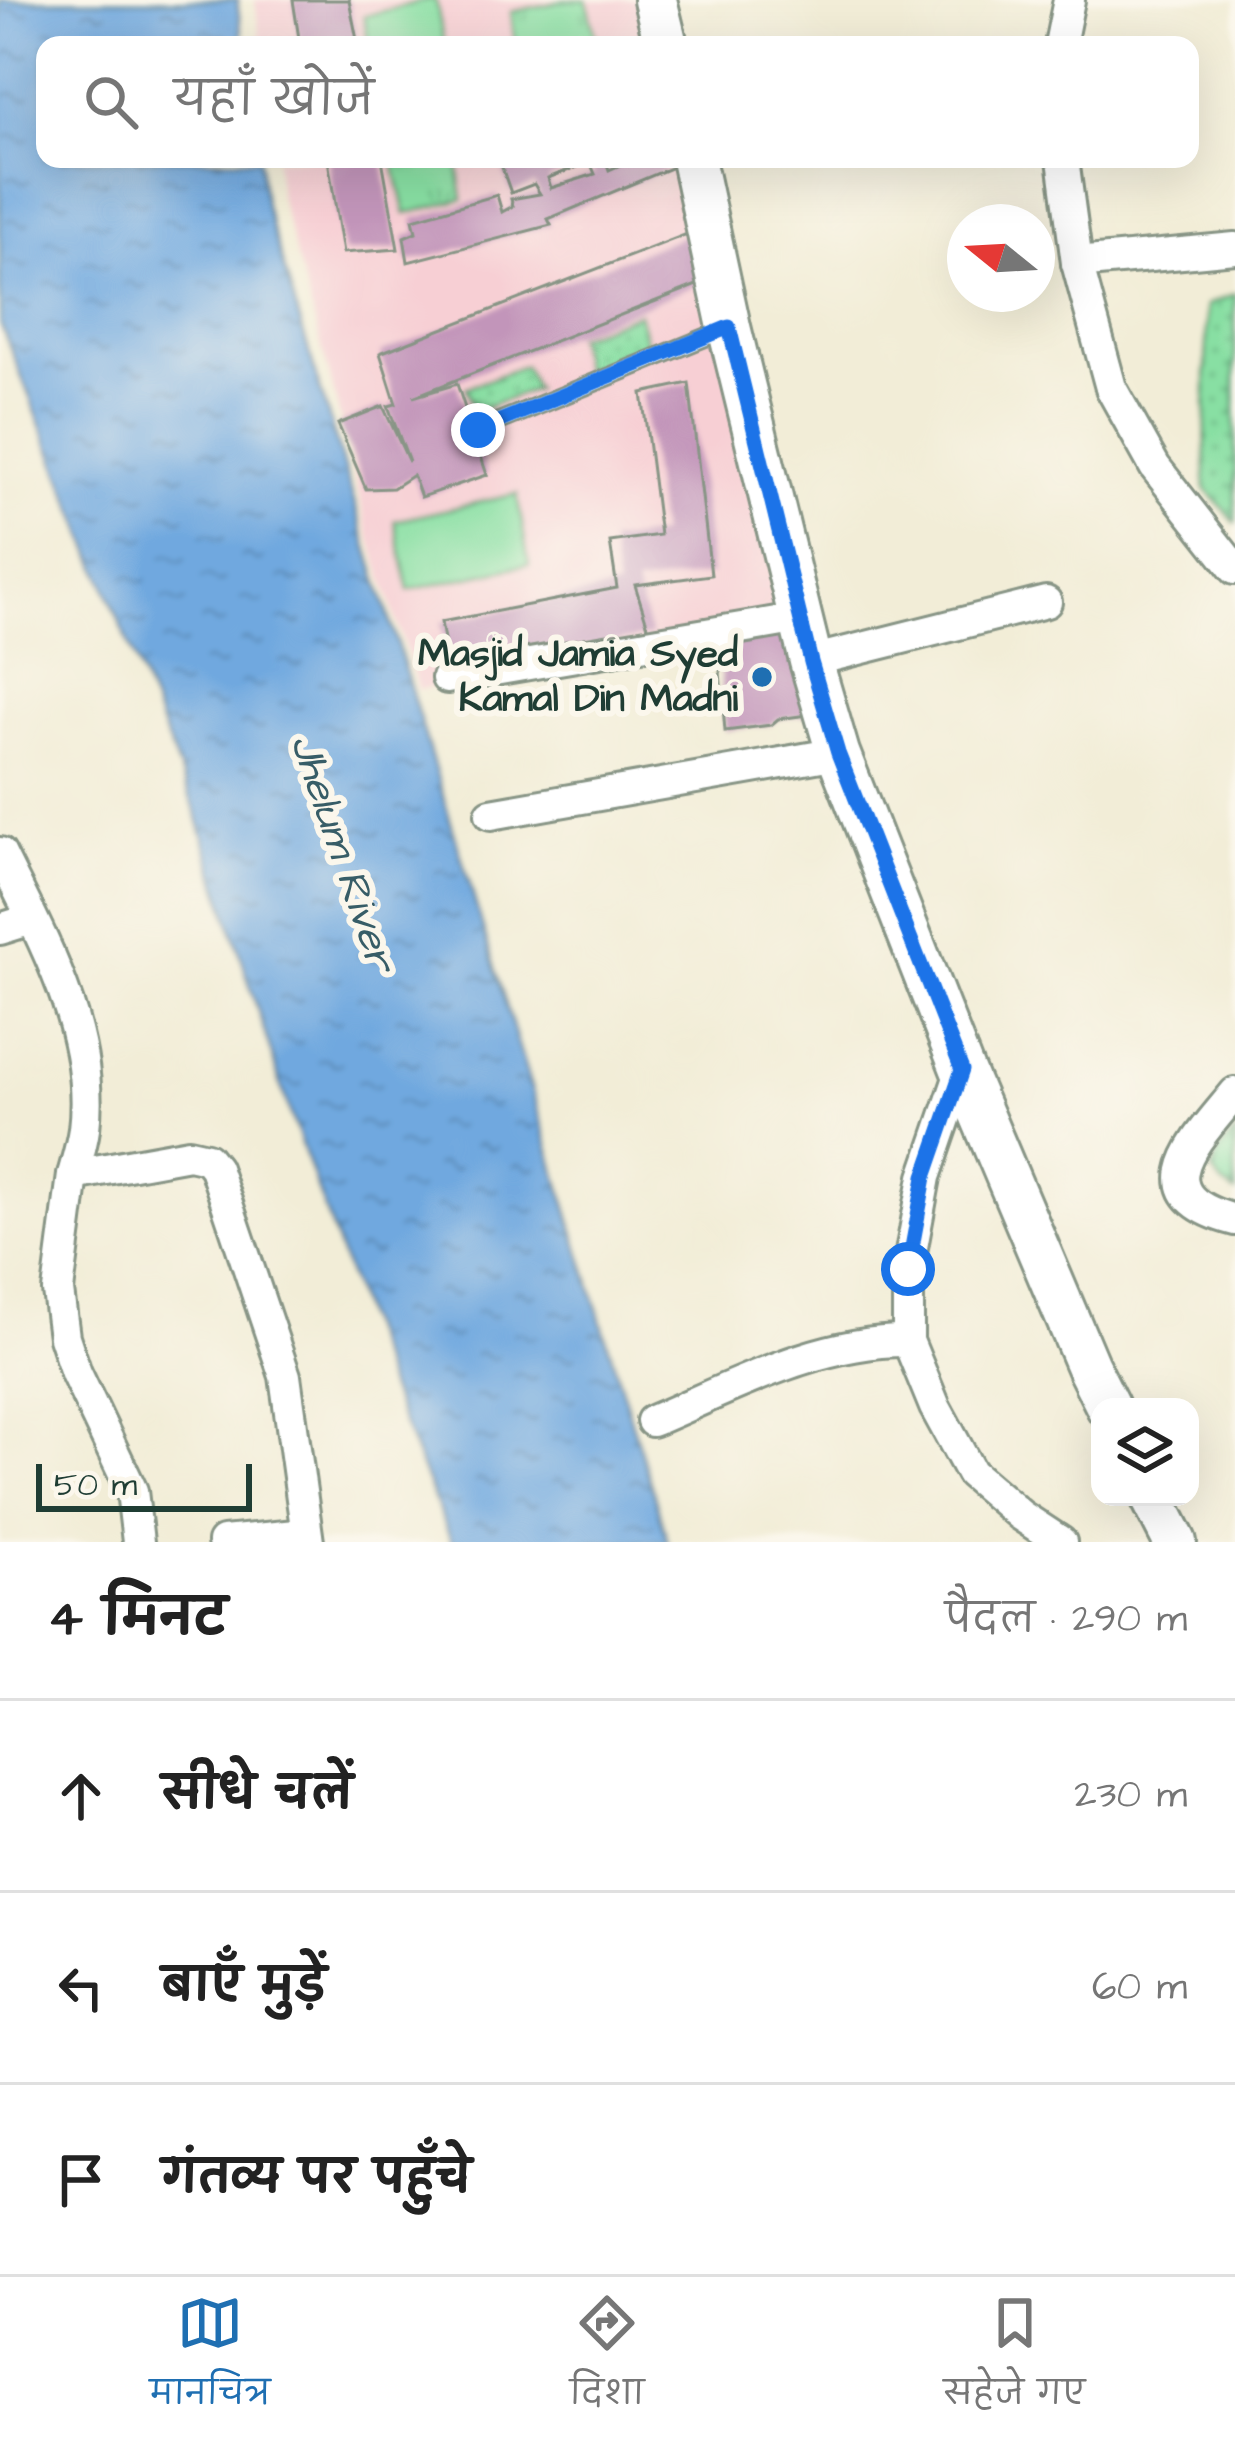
<!DOCTYPE html>
<html lang="hi">
<head>
<meta charset="utf-8">
<style>
	:root { --surface:#fff; --page:#f6f6f6; --text:#222; --muted:#767676; --line:#e0e0e0; --accent:#1f6fb2 }
	body { margin:0; font-family:"Architects Daughter","Playpen Sans Deva",sans-serif; background:var(--page); color:var(--text) }
	.controls { position:absolute; right:36px; bottom:36px; display:grid; overflow:hidden; border-radius:24px; box-shadow:0 12px 48px #0002 }
	.controls button { width:108px; height:108px; display:grid; place-items:center; padding:0; border:0; border-bottom:3px solid var(--line); background:var(--surface); color:var(--text); font:60px sans-serif }
	.compass { position:absolute; left:947px; top:204px; width:108px; height:108px; border-radius:50%; background:var(--surface); box-shadow:0 12px 48px #0002; rotate:288deg }
	.scale { position:absolute; left:36px; bottom:30px; width:216px; box-sizing:border-box; padding-left:12px; border:6px solid #1f3d34; border-top:0; font-size:33px; line-height:42px; white-space:nowrap; color:#1f3d34; -webkit-text-stroke:9px #fbf7ec; paint-order:stroke }
	.stop { position:absolute; width:36px; height:36px; margin:-27px; border:9px solid #1a73e8; border-radius:50%; background:#fff }
	.stop.end { background:#1a73e8; border-color:#fff; box-shadow:0 3px 12px #0008 }
	.list { margin:0; padding:0; list-style:none }
	h2 { display:flex; justify-content:space-between; align-items:center; height:156px; margin:0; padding:0 48px; font-size:51px }
	h2 small { font-size:39px; font-weight:400; color:var(--muted) }
	.list li { display:grid; grid-template-columns:78px 1fr auto; gap:36px; align-items:center; box-sizing:border-box; height:192px; padding:0 48px; border-top:3px solid var(--line) }
	.list b { display:block; font-size:45px; white-space:nowrap }
	.list em { font-size:39px; font-style:normal; color:var(--muted) }
	.icon { flex:none; width:66px; height:66px; fill:none; stroke:currentColor; stroke-width:2; stroke-linecap:round; stroke-linejoin:round }
	.map { position:relative; flex:none; width:1235px; height:1542px; overflow:hidden }
	.search { position:absolute; background:var(--surface); box-shadow:0 12px 48px #0002; left:36px; right:36px; top:36px; height:132px; display:flex; align-items:center; gap:30px; box-sizing:border-box; padding:0 42px; border-radius:24px; color:var(--muted); font-size:45px }
	.sheet { height:732px; background:var(--surface) }
	nav { display:flex; justify-content:space-around; align-items:center; box-sizing:border-box; height:168px; border-top:3px solid var(--line); background:var(--surface); font-size:33px; color:var(--muted) }
	nav a { display:grid; justify-items:center; gap:6px }
	nav .on { color:var(--accent) }
	.map>svg:first-child { display:block }
</style>
</head>
<body>
<div class="map">
<svg width="1235" height="1542" viewBox="0 0 1235 1542">
	<defs>
		<pattern id="grass-dots" width="8" height="8" patternUnits="userSpaceOnUse" patternTransform="scale(3)"><rect width="8" height="8" fill="#88dfa3"/><path d="M2 2h.1M6 6h.1" fill="none" stroke="#75c08d" stroke-width="1.8" stroke-linecap="round"/></pattern>
		<pattern id="cemetery-stones" width="16" height="16" patternUnits="userSpaceOnUse" patternTransform="scale(3)"><rect width="16" height="16" fill="#88dfa3"/><path d="M2 7V4a2 2 0 0 1 4 0v3zM10 15v-3a2 2 0 0 1 4 0v3z" fill="#75c08d"/></pattern>
		<pattern id="park-tufts" width="24" height="20" patternUnits="userSpaceOnUse" patternTransform="scale(3)"><rect width="24" height="20" fill="#88dfa3"/><path d="M3 7l-1-3M5 7V3M7 7l1-3M15 17l-1-3M17 17v-4M19 17l1-3" fill="none" stroke="#75c08d"/></pattern>
		<pattern id="water-ripples" width="26" height="14" patternUnits="userSpaceOnUse" patternTransform="scale(3)"><rect width="26" height="14" fill="#70a8df"/><path d="M2 4q2-2 4 0t4 0M15 11q2-2 4 0t4 0" fill="none" stroke="#5b8ab6"/></pattern>
	</defs>
	<rect width="100%" height="100%" fill="#fbf7ec"/>
	<filter id="ink" filterUnits="userSpaceOnUse"><feTurbulence type="fractalNoise" baseFrequency=".00833" numOctaves="2"/><feDisplacementMap in="SourceGraphic" scale="24" xChannelSelector="R" yChannelSelector="G"/><feConvolveMatrix kernelMatrix="1 2 1 2 8 2 1 2 1" color-interpolation-filters="sRGB"/></filter>
	<filter id="wash" filterUnits="userSpaceOnUse"><feTurbulence type="fractalNoise" baseFrequency=".004" numOctaves="4" result="noise"/><feDisplacementMap in="SourceGraphic" scale="48" xChannelSelector="R" yChannelSelector="G"/><feGaussianBlur stdDeviation="2.7" result="paint"/><feColorMatrix in="noise" values="0 0 0 0 0 0 0 0 0 0 0 0 0 0 0 0 0 1.4 0 .05"/><feComposite in="paint" operator="in"/></filter>
	<g filter="url(#wash)">
		<rect width="100%" height="100%" fill="#f2edd7"/>
		<g fill="#f7cfd4">
			<polygon points="255,0 641,0 655,45 261,45"/>
			<polygon points="275,159 683,159 792,612 418,690 366,524 329,373 280,199"/>
		</g>
		<g fill="url(#grass-dots)" stroke="#548e6c" stroke-width="3">
			<polygon points="1235,294 1235,522 1205,488 1207,305"/>
			<polygon points="639,313 647,346 583,372 576,337"/>
			<polygon points="524,366 535,389 474,412 466,388"/>
		</g>
		<polygon fill="url(#cemetery-stones)" stroke="#548e6c" stroke-width="3" points="1235,1132 1235,1193 1222,1184 1212,1170 1218,1153"/>
		<g fill="url(#park-tufts)" stroke="#548e6c" stroke-width="3">
			<polygon points="568,0 587,0 598,45 515,45 511,12"/>
			<polygon points="393,159 457,159 463,199 406,214"/>
		</g>
		<g fill="#88dfa3" stroke="#548e6c" stroke-width="3">
			<polygon points="427,0 436,0 444,45 369,45 364,16"/>
			<polygon points="517,494 529,564 409,590 395,521"/>
		</g>
		<polygon fill="url(#water-ripples)" stroke="#48728a" stroke-width="3" points="0,0 237,0 243,45 45,45 45,159 259,159 265,206 668,1542 452,1542 389,1390 285,1098 196,812 0,323"/>
		<g id="blocks">
			<g fill="#c295ba" fill-rule="evenodd">
				<polygon points="293,0 349,0 358,45 300,45"/>
				<polygon points="382,159 398,249 343,253 328,160"/>
				<path d="M 499,159 L 605,159 L 609,170 L 634,159 L 670,159 L 673,167 L 548,219 L 551,225 L 408,262 L 404,237 L 416,232 L 413,219 L 497,195 L 502,212 L 513,206 L 511,199 L 540,194 L 534,184 L 511,193 ZM 590,162 L 595,174 L 551,188 L 548,178 Z"/>
				<polygon points="700,229 712,279 413,397 457,384 487,475 421,497 413,475 393,488 366,489 338,424 383,406 409,462 388,406 396,404 380,353"/>
				<polygon points="689,383 711,575 635,585 651,636 449,670 441,622 617,588 610,542 660,535 642,393"/>
				<polygon points="788,634 815,714 778,719 771,725 725,731 719,659 727,657 726,639"/>
			</g>
		</g>
	</g>
	<g filter="url(#ink)">
		<use href="#blocks" fill-opacity="0" stroke="#889586" stroke-width="3"/>
		<g fill="none" stroke-linecap="round" stroke-linejoin="round">
			<g stroke="#889586" stroke-width="21">
				<polyline id="lane" points="478,430 726,329"/>
			</g>
			<g stroke="#889586" stroke-width="36">
				<g id="street">
					<polyline points="1060,45 1069,0"/>
					<polyline points="1063,159 1077,263 1111,388 1155,467 1235,569"/>
					<polyline points="1077,263 1235,248"/>
					<polyline points="811,661 1046,602"/>
					<polyline points="447,678 800,618"/>
					<polyline points="491,814 838,753"/>
					<path d="M 0,853 C 41,937 96,1032 84,1129 C 82,1144 77,1160 73,1175 L 189,1154 L 207,1158 L 215,1168 L 285,1376 L 308,1542"/>
					<polyline points="0,929 32,919"/>
					<polyline points="962,1069 925,1177 908,1269 908,1341 935,1407 971,1473 1020,1515 1061,1542"/>
					<path d="M 1235,1093 C 1197,1140 1138,1195 1235,1220"/>
					<polyline points="73,1175 58,1291 64,1337 76,1373 132,1491 138,1542"/>
					<path d="M 652,1421 C 733,1387 818,1340 908,1341"/>
					<polyline points="223,1542 306,1534"/>
				</g>
			</g>
			<g stroke="#889586" stroke-width="48">
				<g id="secondary">
					<polyline points="655,0 666,45"/>
					<polyline points="693,159 729,327 811,661 838,753 962,1069 1088,1367 1108,1407"/>
					<polyline points="1152,1497 1175,1542"/>
				</g>
			</g>
			<use href="#lane" stroke="#fff" stroke-width="15"/>
			<use href="#street" stroke="#fff" stroke-width="30"/>
			<use href="#secondary" stroke="#fff" stroke-width="42"/>
		</g>
	</g>
	<g fill="none" stroke-linecap="round" stroke-linejoin="round" filter="url(#ink)">
		<polyline stroke="#1a73e8" stroke-width="15" points="478,430 729,327 811,662 838,753 962,1070 925,1177 908,1269"/>
	</g>
	<circle fill="#1f6fb2" stroke="#fbf7ec" stroke-width="4.5" cx="762" cy="677" r="12"/>
	<g text-anchor="middle" dominant-baseline="central" stroke-width="12" stroke-linejoin="round" paint-order="stroke">
		<g font-size="39" font-weight="bold" fill="#1f3d34" stroke="#fbf7ec" text-anchor="end">
			<text x="738" y="655">Masjid Jamia Syed<tspan x="738" dy="45">Kamal Din Madni</tspan></text>
		</g>
		<g font-size="42" font-style="italic" fill="#375d67" stroke="#fbf7ec">
			<text transform="translate(342 853) rotate(71)">Jhelum River</text>
		</g>
	</g>
</svg>
<div class="controls">
<button><svg class="icon" aria-label="layers" viewBox="0 0 24 24"><path d="M12 4l9 5-9 5-9-5zM3 14l9 5 9-5"/></svg></button>
</div>
<svg class="compass" viewBox="-18 -18 36 36"><path d="M0-13l5 13h-10z" fill="#e53935"/><path d="M0 13l5-13h-10z" fill="#767676"/></svg>
<div class="scale">50 m</div>
<div class="stop" style="left:908px;top:1269px"></div>
<div class="stop end" style="left:478px;top:430px"></div>
<div class="search"><svg class="icon" aria-label="search" viewBox="0 0 24 24"><circle cx="10" cy="10" r="6"/><path d="M15 15l6 6"/></svg>यहाँ खोजें</div>
</div>
<section class="sheet">
<h2>4 मिनट<small>पैदल · 290 m</small></h2>
<ul class="list">
<li><svg class="icon" aria-label="ahead" viewBox="0 0 24 24"><path d="M12 20V5M6 11l6-6 6 6"/></svg><div><b>सीधे चलें</b></div><em>230 m</em></li>
<li><svg class="icon" aria-label="left" viewBox="0 0 24 24"><path d="M17 20v-9H6M10 6l-5 5 5 5"/></svg><div><b>बाएँ मुड़ें</b></div><em>60 m</em></li>
<li><svg class="icon" aria-label="arrive" viewBox="0 0 24 24"><path d="M6 21V4h12l-3 4 3 4H6"/></svg><div><b>गंतव्य पर पहुँचे</b></div></li>
</ul>
</section>
<nav>
<a class="on"><svg class="icon" aria-label="map" viewBox="0 0 24 24"><path d="M3 6l6-2 6 2 6-2v14l-6 2-6-2-6 2zM9 4v14M15 6v14"/></svg>मानचित्र</a>
<a><svg class="icon" aria-label="directions" viewBox="0 0 24 24"><path d="M12 3l9 9-9 9-9-9zM9 14v-3h6M13 9l2 2-2 2"/></svg>दिशा</a>
<a><svg class="icon" aria-label="saved" viewBox="0 0 24 24"><path d="M7 4h10v16l-5-4-5 4z"/></svg>सहेजे गए</a>
</nav>
</body>
</html>
